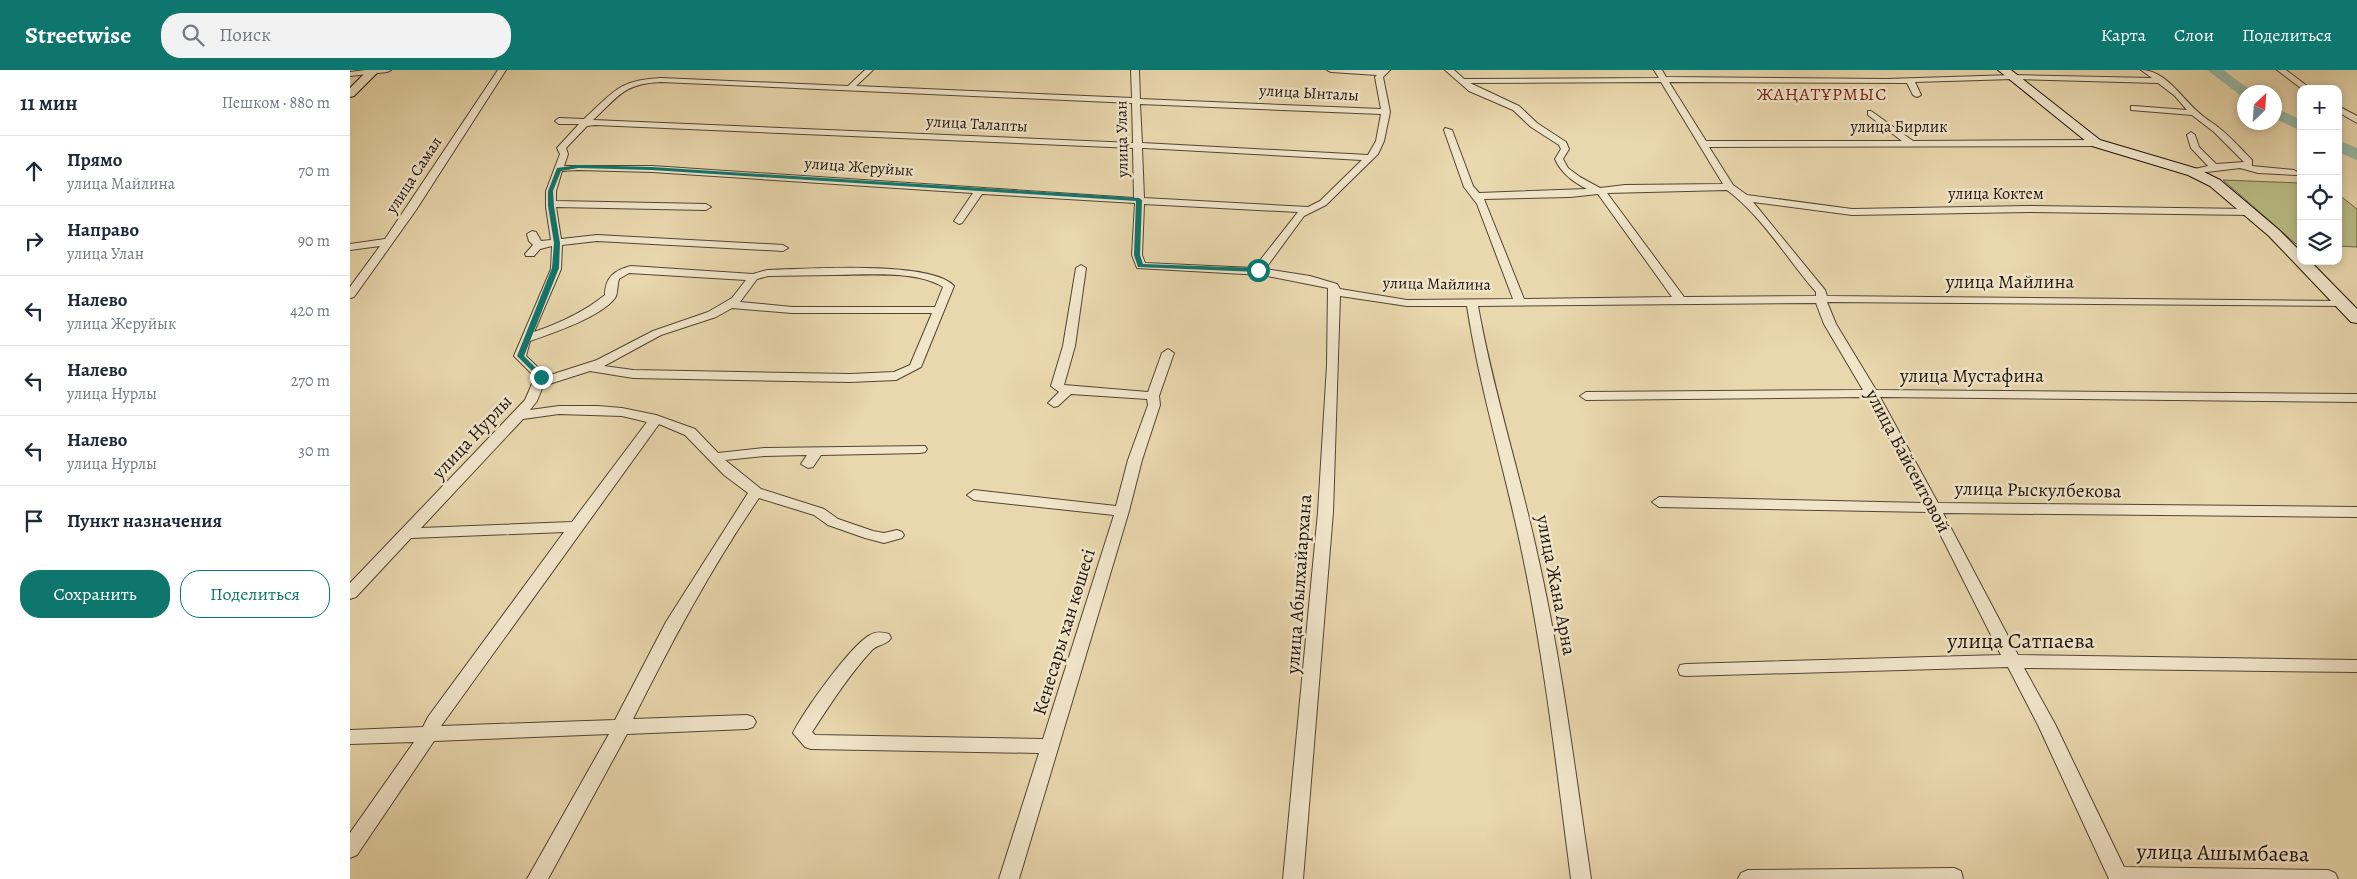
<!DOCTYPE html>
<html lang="ru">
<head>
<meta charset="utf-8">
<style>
	:root { --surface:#fff; --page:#f2f2f3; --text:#1f2937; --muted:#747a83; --line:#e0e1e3; --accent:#0f766e }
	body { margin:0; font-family:Alegreya,serif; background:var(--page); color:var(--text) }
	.controls { position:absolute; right:15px; top:15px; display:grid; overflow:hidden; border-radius:10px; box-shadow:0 2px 8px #0003 }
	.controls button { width:45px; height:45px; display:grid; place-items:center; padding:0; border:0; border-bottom:1px solid var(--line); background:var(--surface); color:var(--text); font:25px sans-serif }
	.compass { position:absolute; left:1887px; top:15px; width:45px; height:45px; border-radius:50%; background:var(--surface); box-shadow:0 2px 8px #0003; rotate:25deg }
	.stop { position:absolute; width:15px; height:15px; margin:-11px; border:4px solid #0f766e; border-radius:50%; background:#fff }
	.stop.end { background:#0f766e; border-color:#fff; box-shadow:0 1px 5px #0008 }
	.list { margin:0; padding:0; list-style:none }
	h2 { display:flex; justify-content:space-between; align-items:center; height:65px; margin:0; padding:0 20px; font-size:21px }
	h2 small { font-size:16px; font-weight:400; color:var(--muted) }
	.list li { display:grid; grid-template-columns:32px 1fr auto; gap:15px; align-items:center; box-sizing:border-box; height:70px; padding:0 20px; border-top:1px solid var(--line) }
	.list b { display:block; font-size:19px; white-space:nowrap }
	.list p { margin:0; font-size:16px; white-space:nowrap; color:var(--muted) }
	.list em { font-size:16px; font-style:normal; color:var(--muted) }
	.actions { display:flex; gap:10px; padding:15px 20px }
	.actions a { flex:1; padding:11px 0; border:1px solid var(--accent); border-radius:20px; text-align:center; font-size:18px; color:var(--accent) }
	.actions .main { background:var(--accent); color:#fff }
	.icon { flex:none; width:28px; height:28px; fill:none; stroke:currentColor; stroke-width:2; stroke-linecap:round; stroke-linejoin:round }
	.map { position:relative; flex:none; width:2007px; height:809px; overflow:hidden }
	header { display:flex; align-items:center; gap:30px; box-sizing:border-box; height:70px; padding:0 25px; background:var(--accent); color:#fff }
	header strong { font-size:24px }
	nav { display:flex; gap:28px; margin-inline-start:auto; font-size:18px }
	.search { width:350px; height:45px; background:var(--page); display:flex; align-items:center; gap:12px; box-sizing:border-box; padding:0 18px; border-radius:20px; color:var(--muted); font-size:19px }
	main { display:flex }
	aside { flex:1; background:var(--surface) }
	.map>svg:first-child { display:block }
</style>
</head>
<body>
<header>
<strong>Streetwise</strong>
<div class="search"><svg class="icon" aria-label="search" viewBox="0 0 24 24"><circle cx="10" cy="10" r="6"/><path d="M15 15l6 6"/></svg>Поиск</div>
<nav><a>Карта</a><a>Слои</a><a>Поделиться</a></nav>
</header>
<main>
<aside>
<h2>11 мин<small>Пешком · 880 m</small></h2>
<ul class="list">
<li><svg class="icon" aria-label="ahead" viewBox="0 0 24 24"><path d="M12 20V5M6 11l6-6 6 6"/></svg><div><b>Прямо</b><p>улица Майлина</p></div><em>70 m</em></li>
<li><svg class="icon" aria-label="right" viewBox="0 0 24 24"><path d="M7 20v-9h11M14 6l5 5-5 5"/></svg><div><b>Направо</b><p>улица Улан</p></div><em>90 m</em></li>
<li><svg class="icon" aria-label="left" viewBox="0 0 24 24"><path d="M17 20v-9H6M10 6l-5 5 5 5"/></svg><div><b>Налево</b><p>улица Жеруйык</p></div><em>420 m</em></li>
<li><svg class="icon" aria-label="left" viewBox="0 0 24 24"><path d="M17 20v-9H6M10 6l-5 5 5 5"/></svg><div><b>Налево</b><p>улица Нурлы</p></div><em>270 m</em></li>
<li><svg class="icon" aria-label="left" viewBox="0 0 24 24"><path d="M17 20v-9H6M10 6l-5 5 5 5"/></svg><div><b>Налево</b><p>улица Нурлы</p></div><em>30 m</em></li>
<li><svg class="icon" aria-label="arrive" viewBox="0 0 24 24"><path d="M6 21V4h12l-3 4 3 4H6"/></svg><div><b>Пункт назначения</b></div></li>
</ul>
<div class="actions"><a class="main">Сохранить</a><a>Поделиться</a></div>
</aside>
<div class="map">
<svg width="2007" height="809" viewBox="0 0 2007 809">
	<rect width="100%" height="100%" fill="#e9d7ad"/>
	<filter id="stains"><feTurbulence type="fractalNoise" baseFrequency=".004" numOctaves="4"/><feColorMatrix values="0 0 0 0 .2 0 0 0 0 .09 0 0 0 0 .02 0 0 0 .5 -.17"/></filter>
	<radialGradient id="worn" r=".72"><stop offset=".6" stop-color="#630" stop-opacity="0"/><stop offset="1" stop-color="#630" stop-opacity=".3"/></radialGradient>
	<g fill="#babd87" stroke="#6c684a">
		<polygon points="1873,110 1951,113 1951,174 1946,174"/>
		<polygon points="1988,124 2007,139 2007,177 1988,176"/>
	</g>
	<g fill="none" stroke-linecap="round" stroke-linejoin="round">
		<g fill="#98baa7" fill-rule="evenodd">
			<polygon points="1857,0 1873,0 1903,22 1894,22 1894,26 1890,25"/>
			<polygon points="1924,37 1951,50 1951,61 1924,48"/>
			<polygon points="1988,70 2007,78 2007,90 1988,82"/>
		</g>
		<g stroke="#514534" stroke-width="2">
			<g id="street">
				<polygon points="16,0 41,0 37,2 0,6 0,2"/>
				<polygon points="148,0 156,0 66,140 4,227 0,228 0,217 30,176 0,180 0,174 35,169"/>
				<path d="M 515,0 L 523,0 L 506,16 L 782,28 L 781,0 L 789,0 L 790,29 L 1031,39 L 1025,7 L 1027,5 L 981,2 L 977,0 L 1040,0 L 1033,7 L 1040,42 L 1034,71 L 1028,84 L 976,135 L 954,146 L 915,199 L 960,206 L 987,214 L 990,219 L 1057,230 L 1163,229 L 1127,134 L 1114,117 L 1094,60 L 1095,58 L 1102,60 L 1123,116 L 1129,123 L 1237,119 C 1223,112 1211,103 1205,89 L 1211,79 L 1209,75 L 1181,57 L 1163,40 L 1119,21 L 1095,0 L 1104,0 L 1114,9 L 1309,8 L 1304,0 L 1312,0 L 1316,7 L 1536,9 L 1663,5 L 1802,8 L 1791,0 C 1815,0 1831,27 1847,41 C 1854,48 1862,52 1869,58 C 1881,67 1891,79 1902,90 L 1902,96 L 1944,100 L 1949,103 L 1947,105 L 1908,103 L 1890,98 L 1840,104 L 1840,100 L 1858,96 L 1841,78 L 1837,65 L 1841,62 L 1845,65 L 1849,77 L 1866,94 L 1894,92 L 1864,62 L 1842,45 L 1781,40 L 1781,36 L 1784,36 L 1837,40 L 1825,26 L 1808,13 L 1663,9 L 1565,12 L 1571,25 L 1567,27 L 1563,25 L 1557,13 L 1319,12 L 1356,71 L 1552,71 L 1518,45 L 1518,41 L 1521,41 L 1563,71 L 1746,70 L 1750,73 L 1746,76 L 1359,77 L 1383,115 L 1397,125 L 1502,139 L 1679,136 L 1900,139 L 1905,142 L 1900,145 L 1679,142 L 1502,145 L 1403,132 L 1475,220 L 1477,226 L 1995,231 L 1995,235 L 1991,236 L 1477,232 L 1486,254 L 1526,320 L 2007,324 L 2007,332 L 1530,327 L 1588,433 L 2007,437 L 2007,447 L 1593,443 L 1668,585 L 2007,590 L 2007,602 L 1674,598 L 1705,654 L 1774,797 L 1978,800 L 1985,803 L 1988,809 L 1759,809 L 1688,655 L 1658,597 L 1336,606 L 1330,605 L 1328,600 L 1330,595 L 1336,594 L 1651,585 L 1579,442 L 1309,437 L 1302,432 L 1309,427 L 1574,433 L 1517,327 L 1236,330 L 1230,326 L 1236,322 L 1513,320 L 1474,254 L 1466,233 L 1128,236 C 1143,321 1170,403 1188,487 C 1212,593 1225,701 1241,809 L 1221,809 C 1207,701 1195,593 1173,487 C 1156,403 1130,321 1117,236 L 1057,236 L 990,226 L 983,442 L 953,809 L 933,809 L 968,442 L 977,295 L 978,218 L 912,205 L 787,198 L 782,185 L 785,133 L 632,124 L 612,153 L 609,154 L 604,151 L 623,123 L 302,102 L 228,100 L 212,101 L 206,121 L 206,131 L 356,134 L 361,137 L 356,140 L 206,137 L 211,169 L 247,165 L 433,175 L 438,178 L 433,181 L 247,171 L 212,175 L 211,199 L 184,262 C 210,253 234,242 255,225 C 255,207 265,200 281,196 L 403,204 L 417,200 C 454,199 581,190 604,216 L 571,297 L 546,310 L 500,312 L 283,308 L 240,301 L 193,316 L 187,331 L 180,340 L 209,336 L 248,336 L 272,338 L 306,345 L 345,359 L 368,383 L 415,378 L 575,376 L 577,379 L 575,382 L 570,383 L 471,385 L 463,397 L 458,398 L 451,394 L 457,385 L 415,386 L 375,390 L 411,419 L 474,439 L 488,449 L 523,461 L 534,463 L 547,460 L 552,462 L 554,465 L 552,468 L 534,473 L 515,468 L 478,455 L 464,445 L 409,428 C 361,498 321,573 283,649 L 397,645 L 403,647 L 406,652 L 403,657 L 397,659 L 277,664 L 198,809 L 177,809 L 259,664 L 84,671 L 7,785 L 0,788 L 0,763 L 64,672 L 0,674 L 0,660 L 73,657 L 78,647 L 214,462 L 61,468 L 6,527 L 0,529 L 0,513 L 175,330 L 185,307 L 164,286 L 201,199 L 202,176 L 190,179 L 184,186 L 176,186 L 175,184 L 183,175 L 179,171 L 177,164 L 182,161 L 186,162 L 191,171 L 201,170 L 196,137 L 196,121 L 210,84 L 207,78 L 229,54 L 209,54 L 205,51 L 209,48 L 234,49 C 264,22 268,10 311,8 L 498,16 ZM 311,12 L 782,33 L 783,73 L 243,50 C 270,25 273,14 311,12 ZM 1311,12 L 1373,114 L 1275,115 L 1250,118 L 1230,107 L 1218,98 L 1213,89 L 1219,79 L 1216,72 L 1187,53 L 1169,36 L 1120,13 ZM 790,34 L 1031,44 L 1026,71 L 1018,85 L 792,73 ZM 245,55 L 783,78 L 784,128 L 302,96 L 214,96 L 218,84 L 216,78 L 237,56 ZM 792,78 L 794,78 L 1012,90 L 970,131 L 958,137 L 794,128 ZM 1377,120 C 1413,147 1437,189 1466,222 L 1466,226 L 1334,227 L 1257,123 ZM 1248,124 L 1322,227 L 1174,229 L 1134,129 L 1220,127 ZM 794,134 L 948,142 L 904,198 L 795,193 L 792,185 ZM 279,203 L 396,210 L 382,228 L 358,242 L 303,261 L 247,290 L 197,306 L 176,286 L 180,271 C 203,263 251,247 265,228 C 268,224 267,215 269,209 ZM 484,205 C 516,205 566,200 593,217 L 585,237 L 442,237 L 390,232 L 407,209 L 418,206 ZM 382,238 L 442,243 L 582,243 L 560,295 L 544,302 L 500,304 L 283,300 L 254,296 L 311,265 L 366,247 ZM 209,344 L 272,346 L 297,352 L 222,452 L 71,458 L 173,349 ZM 309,354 L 335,365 L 374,405 L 398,423 L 316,552 L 265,650 L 91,656 Z"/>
				<polygon points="1927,0 1936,0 1961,19 1952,19"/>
				<polygon points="1988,36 2007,46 2007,53 1988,42"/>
				<path d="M 731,195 L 736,198 L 725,276 L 714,315 L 798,322 L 812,283 L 818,279 L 824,283 L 809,326 L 810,335 L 792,390 L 779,441 L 669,809 L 649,809 L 689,683 L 461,679 L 455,677 L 443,663 C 454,641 500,576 520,565 C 526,561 532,562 539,564 L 541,568 C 537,575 528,574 522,580 C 499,605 481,633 462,662 L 465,665 L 693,669 L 764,445 L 624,430 L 617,425 L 624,420 L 766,436 L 778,390 L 798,335 L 797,329 L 721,324 L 708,336 L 704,337 L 698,333 L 709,322 L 701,316 L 713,276 L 726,198 Z"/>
				<polygon points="1604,798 1611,801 1613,809 1388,809 1391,803 1398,800"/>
			</g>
		</g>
		<g stroke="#1e140c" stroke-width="2">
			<g id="secondary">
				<polygon points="18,0 30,0 4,26 0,27 0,18"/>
				<polygon points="1648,0 1661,0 1750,70 1848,99 1870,110 1929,160 1951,182 1951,191 1960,191 2007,239 2007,253 2001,252 1919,166 1860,116 1838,105 1742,76"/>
			</g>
		</g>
		<use href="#street" fill="#f1e5ca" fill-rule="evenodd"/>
		<use href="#secondary" fill="#f1e5ca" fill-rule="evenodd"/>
	</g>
	<polygon fill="#0f766e" points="228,95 302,97 789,128 792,130 790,185 793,194 908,198 911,200 908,202 788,197 784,185 786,131 302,100 228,98 211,101 203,121 204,136 210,173 209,198 174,286 194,306 194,309 191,310 167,286 202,198 204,173 198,136 198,121 207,98"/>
	<g text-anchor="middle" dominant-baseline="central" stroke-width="5" stroke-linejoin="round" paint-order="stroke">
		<g font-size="16" fill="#1e140c" stroke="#f1e5ca">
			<text transform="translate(959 23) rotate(3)">улица Ынталы</text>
			<text transform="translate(627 54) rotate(3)">улица Талапты</text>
			<text x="1549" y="57">улица Бирлик</text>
			<text transform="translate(772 69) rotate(-91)">улица Улан</text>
			<text transform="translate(509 97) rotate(4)">улица Жеруйык</text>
			<text transform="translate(64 105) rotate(-57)">улица Самал</text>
			<text x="1646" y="124">улица Коктем</text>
			<text transform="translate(1087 214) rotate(1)">улица Майлина</text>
		</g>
		<g font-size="18" letter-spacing="1" fill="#7a1f14" stroke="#f1e5ca">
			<text x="1472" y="24">ЖАҢАТҰРМЫС</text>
		</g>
		<g font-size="19" fill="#1e140c" stroke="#f1e5ca">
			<text x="1660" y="212">улица Майлина</text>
			<text x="1622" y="306">улица Мустафина</text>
			<text transform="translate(122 367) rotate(-47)">улица Нурлы</text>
			<text transform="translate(1558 391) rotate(62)">улица Байсеитовой</text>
			<text transform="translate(1688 420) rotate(1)">улица Рыскулбекова</text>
			<text transform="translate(949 514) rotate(-86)">улица Абылхайархана</text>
			<text transform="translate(1206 515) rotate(79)">улица Жана Арна</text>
			<text transform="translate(714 562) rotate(-73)">Кенесары хан көшесі</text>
		</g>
		<g font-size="22" fill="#1e140c" stroke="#f1e5ca">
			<text x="1671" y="571">улица Сатпаева</text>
			<text transform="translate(1873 783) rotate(1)">улица Ашымбаева</text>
		</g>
	</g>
	<rect width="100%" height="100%" filter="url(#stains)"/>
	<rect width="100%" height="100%" fill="url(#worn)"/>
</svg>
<div class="controls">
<button>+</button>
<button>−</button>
<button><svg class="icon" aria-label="locate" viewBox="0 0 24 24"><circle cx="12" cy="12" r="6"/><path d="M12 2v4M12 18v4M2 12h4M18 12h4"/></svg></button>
<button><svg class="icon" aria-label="layers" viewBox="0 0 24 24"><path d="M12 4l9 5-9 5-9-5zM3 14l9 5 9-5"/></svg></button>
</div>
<svg class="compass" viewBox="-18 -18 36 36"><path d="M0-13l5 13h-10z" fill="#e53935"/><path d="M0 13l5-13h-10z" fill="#747a83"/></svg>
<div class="stop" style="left:908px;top:200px"></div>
<div class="stop end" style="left:191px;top:307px"></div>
</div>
</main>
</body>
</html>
